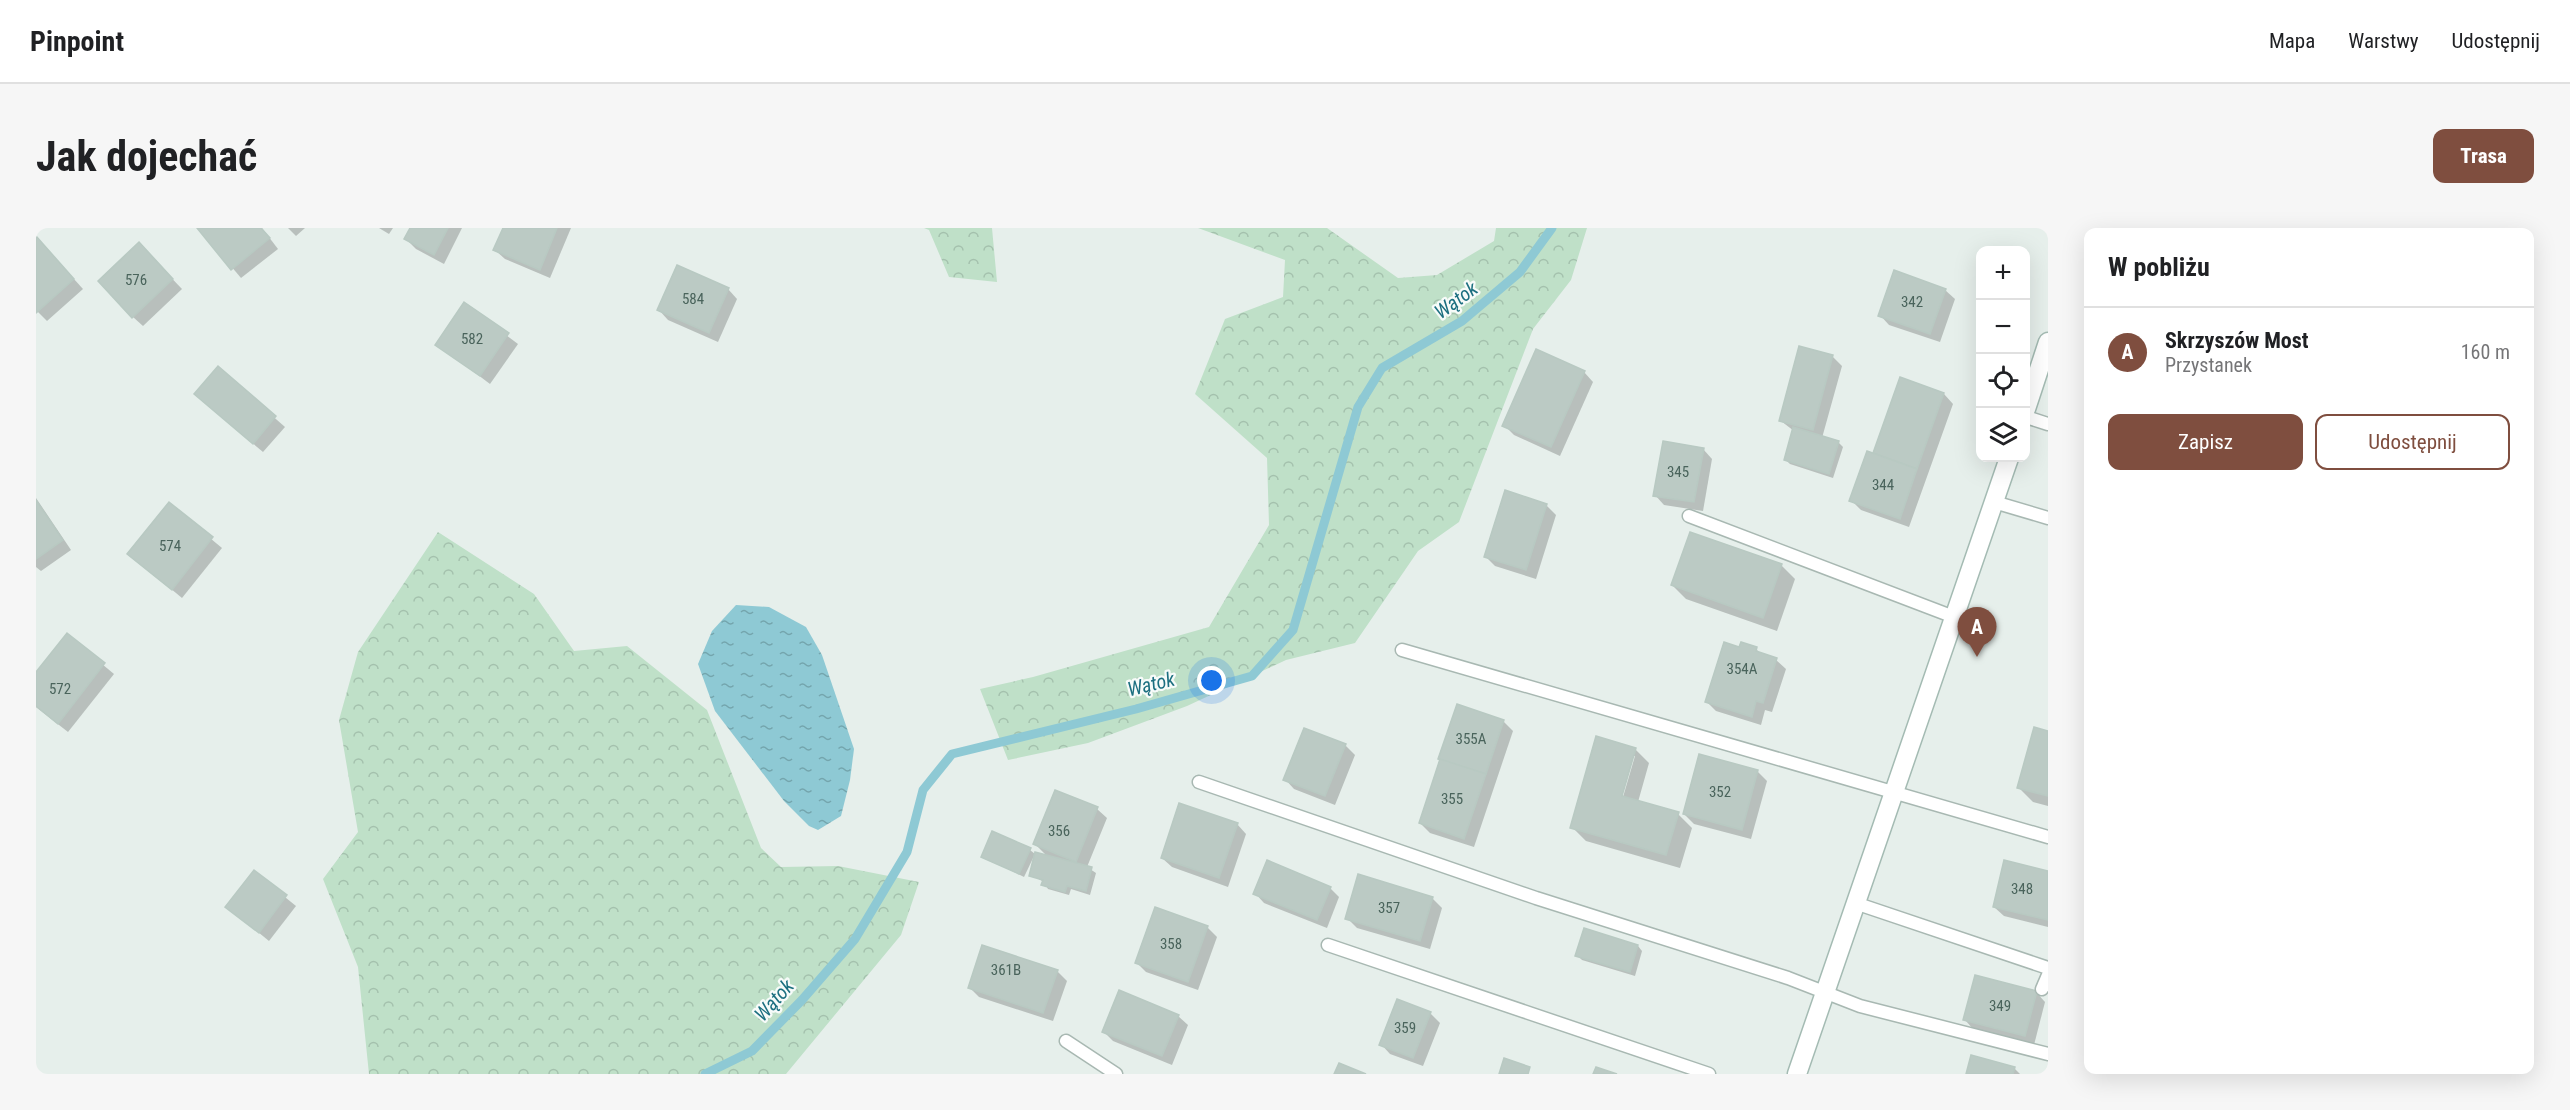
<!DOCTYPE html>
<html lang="pl">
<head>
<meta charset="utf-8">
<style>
	:root { --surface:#fff; --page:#f6f6f6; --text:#202124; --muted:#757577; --line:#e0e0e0; --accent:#7f4e3f }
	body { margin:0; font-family:"Roboto Condensed",sans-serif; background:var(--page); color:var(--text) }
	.controls { position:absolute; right:18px; top:18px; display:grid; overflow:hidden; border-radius:12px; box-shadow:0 6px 24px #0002 }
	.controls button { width:54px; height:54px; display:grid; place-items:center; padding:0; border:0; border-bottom:2px solid var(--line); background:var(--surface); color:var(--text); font:30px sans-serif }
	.you { position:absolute; left:1176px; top:453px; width:21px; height:21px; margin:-15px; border:4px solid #fff; border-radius:50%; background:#1a73e8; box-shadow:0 0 0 9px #1a73e833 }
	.badge { display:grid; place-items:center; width:39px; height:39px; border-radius:50%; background:var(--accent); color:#fff; font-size:20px; font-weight:700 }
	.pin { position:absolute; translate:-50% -50px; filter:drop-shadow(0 2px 3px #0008) }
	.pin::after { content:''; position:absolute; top:32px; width:21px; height:18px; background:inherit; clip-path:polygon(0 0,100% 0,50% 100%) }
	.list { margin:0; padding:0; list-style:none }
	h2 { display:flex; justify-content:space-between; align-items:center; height:78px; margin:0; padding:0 24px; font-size:26px }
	h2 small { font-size:20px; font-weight:400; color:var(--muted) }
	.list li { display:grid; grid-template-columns:39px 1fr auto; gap:18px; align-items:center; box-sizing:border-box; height:90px; padding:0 24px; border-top:2px solid var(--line) }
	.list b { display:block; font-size:22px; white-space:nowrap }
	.list p { margin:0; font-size:20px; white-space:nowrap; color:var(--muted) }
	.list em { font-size:20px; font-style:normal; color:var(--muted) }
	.actions { display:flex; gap:12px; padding:18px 24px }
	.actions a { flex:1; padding:14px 0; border:2px solid var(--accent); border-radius:12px; text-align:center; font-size:21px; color:var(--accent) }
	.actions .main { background:var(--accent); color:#fff }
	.icon { flex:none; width:33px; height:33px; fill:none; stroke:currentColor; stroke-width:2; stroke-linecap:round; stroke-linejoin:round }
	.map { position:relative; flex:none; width:2012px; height:846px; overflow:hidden; border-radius:12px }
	header { display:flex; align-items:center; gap:36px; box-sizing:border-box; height:84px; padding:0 30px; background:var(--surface); border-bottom:2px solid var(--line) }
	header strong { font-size:28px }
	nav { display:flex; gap:33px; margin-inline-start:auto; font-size:21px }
	.intro { display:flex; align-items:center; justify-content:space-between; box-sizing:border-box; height:144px; padding:0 36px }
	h1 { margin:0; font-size:42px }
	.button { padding:15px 27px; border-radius:12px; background:var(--accent); color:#fff; font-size:21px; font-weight:700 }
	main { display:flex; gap:36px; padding:0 36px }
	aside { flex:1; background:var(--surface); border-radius:12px; box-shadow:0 6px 24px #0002 }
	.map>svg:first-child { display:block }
</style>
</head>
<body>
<header>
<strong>Pinpoint</strong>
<nav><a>Mapa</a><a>Warstwy</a><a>Udostępnij</a></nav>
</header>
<div class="intro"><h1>Jak dojechać</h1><a class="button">Trasa</a></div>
<main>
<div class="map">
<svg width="2012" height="846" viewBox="0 0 2012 846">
	<defs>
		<pattern id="forest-crowns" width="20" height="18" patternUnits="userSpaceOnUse" patternTransform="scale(1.5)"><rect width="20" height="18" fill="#bfe0c8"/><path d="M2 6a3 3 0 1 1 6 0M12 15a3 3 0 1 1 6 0" fill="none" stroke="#a4c1ad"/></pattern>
		<pattern id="water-ripples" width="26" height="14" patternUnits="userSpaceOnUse" patternTransform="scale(1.5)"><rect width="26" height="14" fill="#8ec9d4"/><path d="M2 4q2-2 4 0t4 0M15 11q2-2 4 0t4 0" fill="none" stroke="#74a5ad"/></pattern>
	</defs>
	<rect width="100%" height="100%" fill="#e6efeb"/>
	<g fill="url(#forest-crowns)">
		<polygon points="888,0 956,0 961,54 913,49 893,2"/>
		<polygon points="1162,0 1291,0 1362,50 1401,47 1458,13 1460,0 1551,0 1535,52 1497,101 1423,294 1382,323 1319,415 1250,432 1151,478 1052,515 972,532 944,461 997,449 1173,399 1233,297 1231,230 1159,166 1189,91 1247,69 1249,32"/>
		<polygon points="402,304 498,366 538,423 591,418 671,482 725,620 745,639 802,638 883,654 865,707 750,846 333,846 322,739 287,651 322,604 303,492 322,424"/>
	</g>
	<polygon fill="url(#water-ripples)" points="700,377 733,379 770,399 786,427 818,521 814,552 805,588 782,602 773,598 748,573 679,483 662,436 676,403"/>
	<g fill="#0003" fill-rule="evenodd">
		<polygon points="163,0 226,0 242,21 205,50"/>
		<polygon points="252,0 269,0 260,8"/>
		<polygon points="343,0 357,0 353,6"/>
		<polygon points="376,0 426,0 408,36 380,21 370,11"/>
		<polygon points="468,0 535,0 514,50 469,31 459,22"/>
		<polygon points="0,9 47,61 11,93 0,82"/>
		<polygon points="103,16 146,61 107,98 97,89"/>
		<polygon points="692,61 701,71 682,114 632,92 623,82"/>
		<polygon points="1909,62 1919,71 1904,114 1853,97 1844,87"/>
		<polygon points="428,76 482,116 454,156 401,116"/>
		<polygon points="1796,128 1806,138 1786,210 1803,215 1807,219 1797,250 1754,236 1749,231 1758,203 1745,193"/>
		<polygon points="182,140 249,199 227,224 169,175"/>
		<polygon points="1548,144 1557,154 1524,228 1478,207 1468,197"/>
		<polygon points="1865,151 1908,166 1917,176 1873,299 1825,282 1815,272 1838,227"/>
		<polygon points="1667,221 1676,231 1667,283 1628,277 1619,267"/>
		<polygon points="0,270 35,322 5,343 0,339"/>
		<polygon points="133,276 186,320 146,370 93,326"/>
		<polygon points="1510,277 1520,287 1500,351 1459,338 1449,328"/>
		<polygon points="1745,337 1759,351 1741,403 1650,371 1636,357"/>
		<polygon points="31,407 78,446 32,504 0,479 0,447"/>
		<polygon points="1704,421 1720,421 1726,427 1740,432 1750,441 1736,484 1729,482 1725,497 1680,483 1671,474"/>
		<polygon points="1467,493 1477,503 1438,619 1394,605 1384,595"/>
		<polygon points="2012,504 2012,578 1997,574 1983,560"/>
		<polygon points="1309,517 1319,527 1299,577 1258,561 1249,551"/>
		<path d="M 1599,521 L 1613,535 L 1602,574 L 1642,586 L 1656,600 L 1644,640 L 1550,613 L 1536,599 ZM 1596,528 L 1599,528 L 1585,576 L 1582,575 Z"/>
		<polygon points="1722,544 1731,553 1715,611 1658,596 1648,586"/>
		<polygon points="1061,581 1071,590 1051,639 1060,645 1054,667 1035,661 1033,667 1012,661 1008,654 995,647 1012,629 999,616"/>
		<polygon points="1201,596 1210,606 1192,659 1136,639 1126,630"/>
		<polygon points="994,622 999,626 988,649 947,628"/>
		<polygon points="218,644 260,678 233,713 191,679"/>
		<polygon points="2012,644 2012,699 1968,688 1958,679"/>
		<polygon points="1294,660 1303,669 1291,700 1228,675 1219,665"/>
		<polygon points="1396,670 1406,680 1394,721 1321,700 1311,690"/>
		<polygon points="1171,699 1181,709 1162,762 1110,744 1101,735"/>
		<polygon points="1602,718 1606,723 1599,748 1546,732 1541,727"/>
		<polygon points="1021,743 1031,753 1017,793 943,769 934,760"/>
		<polygon points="2000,764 2009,774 1998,817 1938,802 1929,792"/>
		<polygon points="1394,785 1404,795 1387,838 1354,826 1345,816"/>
		<polygon points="1142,788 1152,797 1136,837 1077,813 1067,803"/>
		<polygon points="1978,840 1984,846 1931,846"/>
	</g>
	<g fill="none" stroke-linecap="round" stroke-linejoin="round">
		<polyline stroke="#8ec9d4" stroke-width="9" points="669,846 716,823 766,772 819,711 871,624 887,562 916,526 1100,481 1216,448 1257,402 1322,179 1346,140 1426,93 1484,44 1516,0"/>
	</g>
	<g fill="#bbcac4" stroke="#b8c9c2" stroke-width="1.5">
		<polygon points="161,0 225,0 234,10 195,42"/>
		<polygon points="374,0 412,0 398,27 368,11"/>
		<polygon points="467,0 521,0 504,42 457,22"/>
		<polygon points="0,8 38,51 0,85"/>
		<polygon points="103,14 137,51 96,90 62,53"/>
		<polygon points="641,37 693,60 673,105 621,82"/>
		<polygon points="1858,42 1910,61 1894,106 1842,88"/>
		<polygon points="428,74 473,105 444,148 399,117"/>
		<polygon points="1763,118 1797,127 1777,202 1743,193"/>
		<polygon points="1500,121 1549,143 1515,219 1466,198"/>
		<polygon points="182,138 240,188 217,216 158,166"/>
		<polygon points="1864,149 1908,165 1881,241 1837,225"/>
		<polygon points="1757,199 1803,213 1793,246 1748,232"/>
		<polygon points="1627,213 1668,220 1658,274 1617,268"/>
		<polygon points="1831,223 1881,241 1864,291 1813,273"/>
		<polygon points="1469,262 1511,276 1490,342 1448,329"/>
		<polygon points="0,272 27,312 0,331"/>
		<polygon points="133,274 177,309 136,362 91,326"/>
		<polygon points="1654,304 1746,336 1727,390 1635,357"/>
		<polygon points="31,405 69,435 22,496 0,478 0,444"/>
		<polygon points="1688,414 1703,419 1705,414 1721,419 1720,423 1741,430 1727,475 1720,473 1716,489 1669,474"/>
		<polygon points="1421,476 1468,492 1450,546 1402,531"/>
		<polygon points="1998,499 2012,503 2012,568 1981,560"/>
		<polygon points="1268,500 1310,516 1289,568 1247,552"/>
		<polygon points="1560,508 1600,520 1586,568 1643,584 1630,627 1534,600"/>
		<polygon points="1663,526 1722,542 1706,602 1647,586"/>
		<polygon points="1404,531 1450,546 1428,611 1383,595"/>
		<polygon points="1019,562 1062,579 1040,634 997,616"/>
		<polygon points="1143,575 1202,595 1183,650 1125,630"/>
		<polygon points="956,603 995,620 983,646 945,629"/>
		<polygon points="999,624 1056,639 1050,663 1031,658 1029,664 1005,657 1007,652 993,648"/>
		<polygon points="1231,632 1295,659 1281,692 1217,666"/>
		<polygon points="1968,632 2012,643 2012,692 1957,679"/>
		<polygon points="218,642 251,667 223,705 189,679"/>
		<polygon points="1322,646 1397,669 1384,713 1309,691"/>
		<polygon points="1119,679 1172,698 1152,754 1099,735"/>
		<polygon points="1548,700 1602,717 1594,744 1539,728"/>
		<polygon points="946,717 1022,742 1007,785 932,760"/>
		<polygon points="1939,747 2001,763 1989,808 1927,792"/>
		<polygon points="1083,762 1143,787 1126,828 1066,804"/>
		<polygon points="1361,771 1395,784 1377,830 1343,817"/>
		<polygon points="1935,827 1979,839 1977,846 1930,846"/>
		<polygon points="1468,830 1494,839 1492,846 1463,846"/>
		<polygon points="1303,835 1330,846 1298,846"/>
		<polygon points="1560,839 1581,846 1557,846"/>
	</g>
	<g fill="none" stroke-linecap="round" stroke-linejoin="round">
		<g stroke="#a8b8b2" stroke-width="15">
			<g id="lane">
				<polyline points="1990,189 2012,196"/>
				<polyline points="1958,274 2012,290"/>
				<polyline points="1653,288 1918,389"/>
				<polyline points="1366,422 2012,609"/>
				<polyline points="1163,554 1500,670 1752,750 1824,778 2012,826"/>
				<polyline points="1819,675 2012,740"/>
				<polyline points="1292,717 1673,846"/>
				<polyline points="2006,761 2012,747"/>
				<polyline points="1030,813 1080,846"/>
			</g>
		</g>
		<g stroke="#a4bbb3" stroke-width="21">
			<g id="secondary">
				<polyline points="1990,181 2012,114"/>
				<polyline points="1761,846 1973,230"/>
			</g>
		</g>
		<use href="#lane" stroke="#fff" stroke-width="12"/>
		<use href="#secondary" stroke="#fff" stroke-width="18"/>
	</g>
	<g text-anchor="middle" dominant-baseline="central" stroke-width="4.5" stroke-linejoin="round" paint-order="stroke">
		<g font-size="15" fill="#4a645c">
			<text x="100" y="52">576</text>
			<text x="657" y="71">584</text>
			<text x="1876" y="74">342</text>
			<text x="436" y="111">582</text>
			<text x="1642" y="244">345</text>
			<text x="1847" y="257">344</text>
			<text x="134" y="318">574</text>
			<text x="1706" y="441">354A</text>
			<text x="24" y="461">572</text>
			<text x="1435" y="511">355A</text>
			<text x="1684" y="564">352</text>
			<text x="1416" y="571">355</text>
			<text x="1023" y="603">356</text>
			<text x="1986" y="661">348</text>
			<text x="1353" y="680">357</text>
			<text x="1135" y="716">358</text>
			<text x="970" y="742">361B</text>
			<text x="1964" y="778">349</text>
			<text x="1369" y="800">359</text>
		</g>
		<g font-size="20" font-style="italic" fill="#1c6f80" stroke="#f7fbf9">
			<text transform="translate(1420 72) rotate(-36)">Wątok</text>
			<text transform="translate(1115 456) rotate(-14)">Wątok</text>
			<text transform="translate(738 772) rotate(-48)">Wątok</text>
		</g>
	</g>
</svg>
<div class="controls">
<button>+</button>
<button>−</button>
<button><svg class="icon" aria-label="locate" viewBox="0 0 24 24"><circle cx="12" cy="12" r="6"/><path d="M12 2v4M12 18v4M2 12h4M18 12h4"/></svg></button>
<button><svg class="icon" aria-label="layers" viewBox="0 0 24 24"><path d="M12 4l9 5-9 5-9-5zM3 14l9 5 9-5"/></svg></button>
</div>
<div class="you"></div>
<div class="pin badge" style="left:1941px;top:429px">A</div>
</div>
<aside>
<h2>W pobliżu<small></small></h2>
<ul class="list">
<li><span class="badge">A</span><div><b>Skrzyszów Most</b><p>Przystanek</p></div><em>160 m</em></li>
</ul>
<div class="actions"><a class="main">Zapisz</a><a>Udostępnij</a></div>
</aside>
</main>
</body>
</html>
